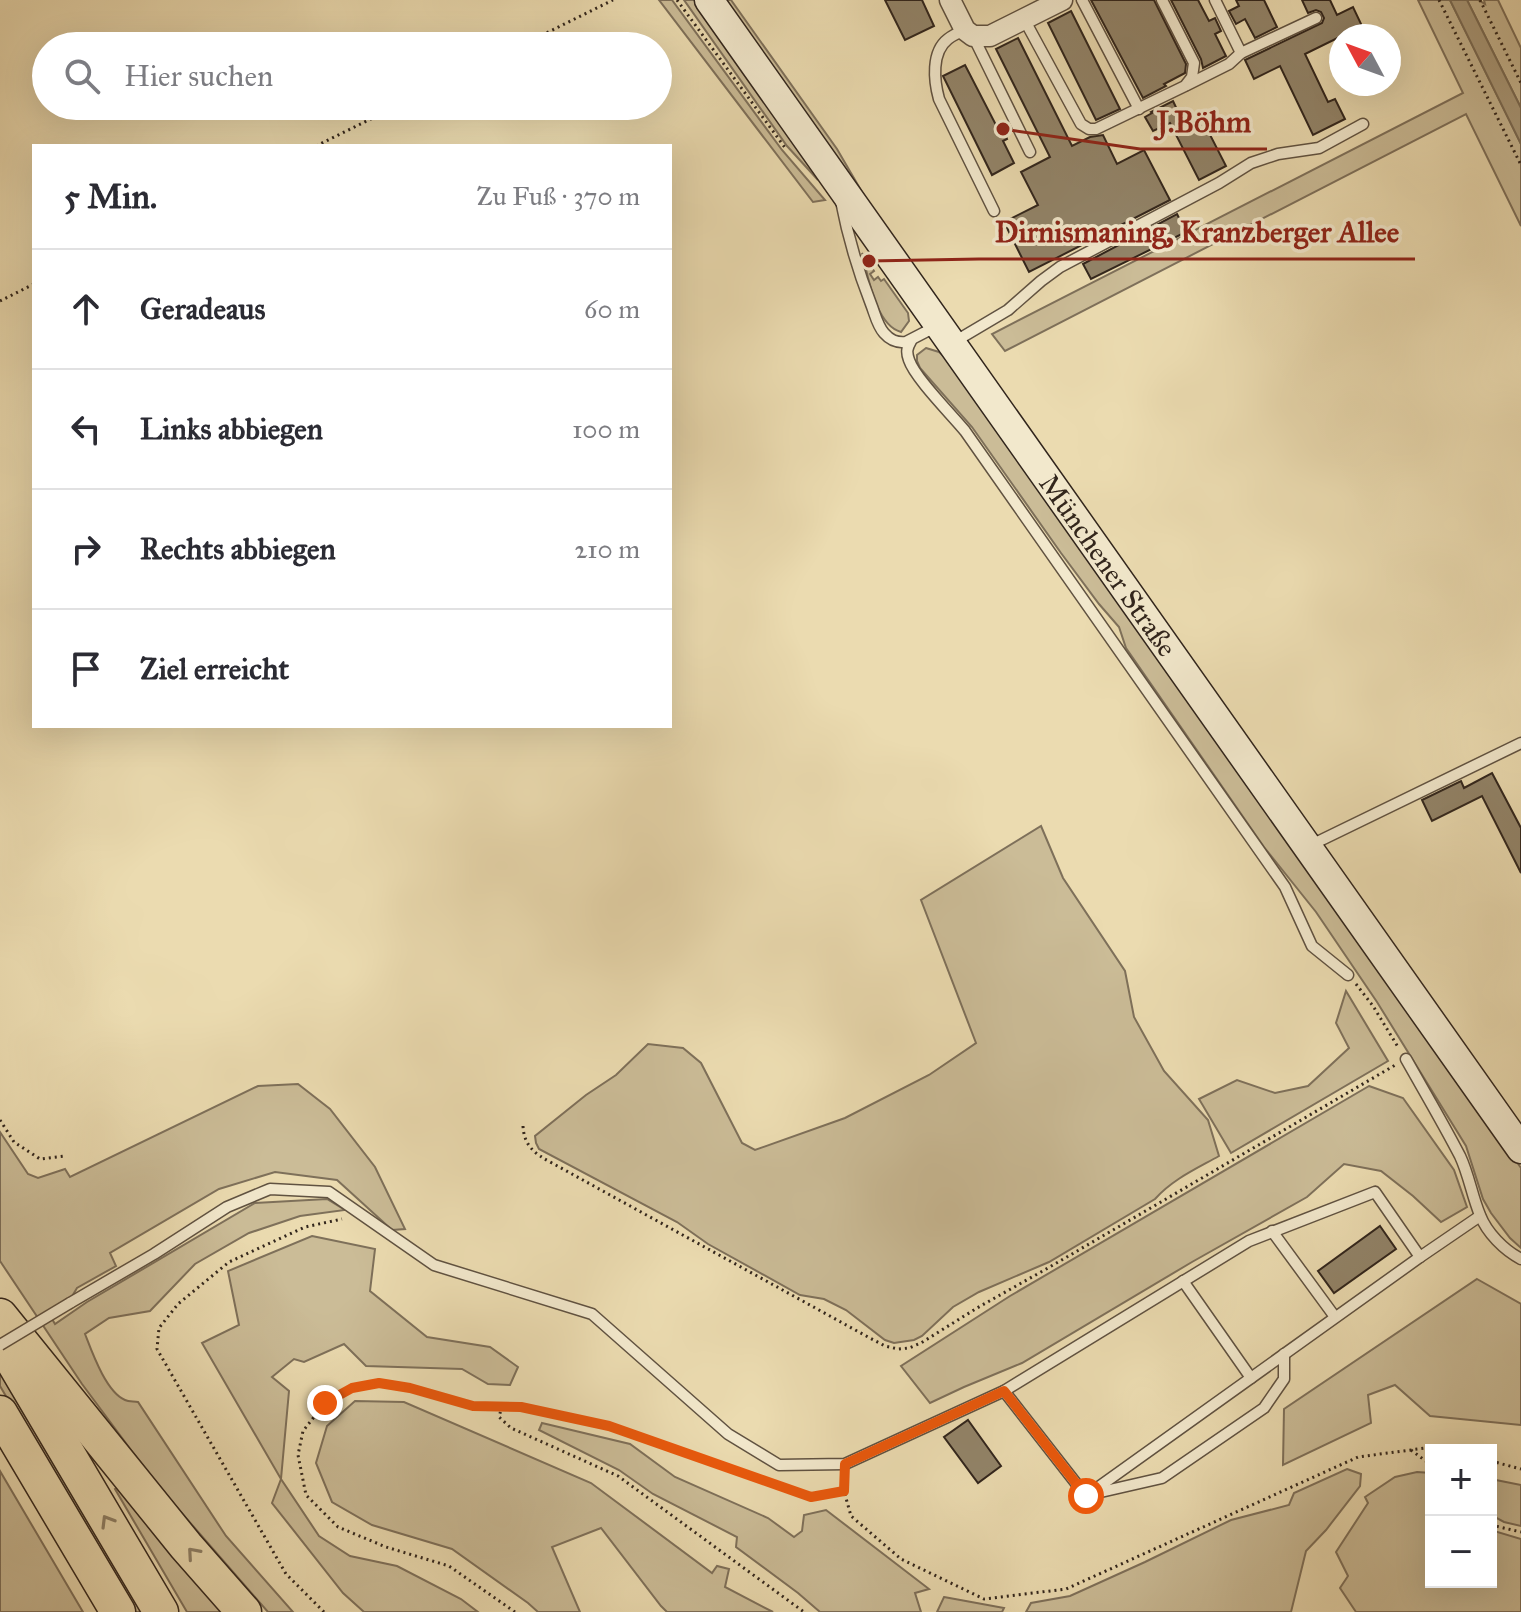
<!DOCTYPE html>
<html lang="de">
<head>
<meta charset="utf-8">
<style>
	:root { --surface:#fff; --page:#f7f7f7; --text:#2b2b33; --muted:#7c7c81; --line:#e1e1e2 }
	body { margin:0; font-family:"IM FELL Great Primer",serif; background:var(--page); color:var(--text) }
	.controls { position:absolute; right:24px; bottom:24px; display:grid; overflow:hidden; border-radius:0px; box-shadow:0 8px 32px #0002 }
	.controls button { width:72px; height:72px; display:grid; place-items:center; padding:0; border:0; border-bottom:2px solid var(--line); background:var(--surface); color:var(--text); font:40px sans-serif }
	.compass { position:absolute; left:1329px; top:24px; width:72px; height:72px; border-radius:50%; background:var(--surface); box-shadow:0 8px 32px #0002; rotate:311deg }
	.stop { position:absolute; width:24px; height:24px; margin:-18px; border:6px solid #ea580c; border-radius:50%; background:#fff }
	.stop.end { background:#ea580c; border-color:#fff; box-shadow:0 2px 8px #0008 }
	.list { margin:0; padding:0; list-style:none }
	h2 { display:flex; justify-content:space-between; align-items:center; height:104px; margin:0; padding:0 32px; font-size:34px }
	h2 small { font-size:26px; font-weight:400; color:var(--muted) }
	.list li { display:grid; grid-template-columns:52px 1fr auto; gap:24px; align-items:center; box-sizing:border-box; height:120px; padding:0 32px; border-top:2px solid var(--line) }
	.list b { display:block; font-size:30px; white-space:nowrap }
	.list em { font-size:26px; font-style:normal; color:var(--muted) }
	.icon { flex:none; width:44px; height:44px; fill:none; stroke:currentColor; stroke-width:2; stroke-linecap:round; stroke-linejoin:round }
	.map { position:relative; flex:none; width:1521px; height:1612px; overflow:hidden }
	.search { position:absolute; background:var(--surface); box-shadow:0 8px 32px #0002; left:32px; top:32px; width:640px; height:88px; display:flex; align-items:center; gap:20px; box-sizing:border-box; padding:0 28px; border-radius:44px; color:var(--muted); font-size:30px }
	.panel { position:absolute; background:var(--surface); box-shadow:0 8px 32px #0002; left:32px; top:144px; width:640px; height:584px; border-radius:0px }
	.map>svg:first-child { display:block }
</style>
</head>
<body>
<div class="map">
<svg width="1521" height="1612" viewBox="0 0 1521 1612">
	<rect width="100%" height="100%" fill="#ebdbb0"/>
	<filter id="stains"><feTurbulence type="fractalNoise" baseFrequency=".0025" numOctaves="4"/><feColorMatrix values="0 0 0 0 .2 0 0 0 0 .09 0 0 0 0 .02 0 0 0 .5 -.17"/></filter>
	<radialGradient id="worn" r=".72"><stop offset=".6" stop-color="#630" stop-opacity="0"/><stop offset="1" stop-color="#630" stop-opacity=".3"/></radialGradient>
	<g fill="#cbbc97" stroke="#7e705a" stroke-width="2">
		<polygon points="659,0 672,0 782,150 825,200 813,202"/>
		<polygon points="684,0 696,0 813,168 818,180 787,146"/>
		<polygon points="721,0 731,0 837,149 883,228"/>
		<polygon points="1418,0 1450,0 1521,144 1521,226 1466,114 1005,351 992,334 1463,93"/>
		<polygon points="1467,0 1478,0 1485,4 1484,0 1498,0 1521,48 1521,108"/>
		<path d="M 862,253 L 874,271 L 870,274 L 874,280 L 878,277 L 881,281 L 884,279 L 908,313 L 909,321 L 901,332 C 875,325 868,275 862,253 Z"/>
		<polygon points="926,348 939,352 948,360 1521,1168 1521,1248 1510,1238 1491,1213 1483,1199 1466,1146 1377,1002 1316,912 1264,847 1126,648 1119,627 1099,604 1061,553 972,427 920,368 917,361 917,355"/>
		<path d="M 1041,826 L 1063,878 L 1125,971 L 1134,1017 L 1164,1071 L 1208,1120 L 1219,1156 C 1196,1169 1173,1179 1155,1199 L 1049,1262 L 979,1292 L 953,1307 L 922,1336 L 914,1340 L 894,1343 L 885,1340 L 846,1310 L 824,1299 L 800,1295 L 708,1244 L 677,1222 L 539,1149 L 536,1143 L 535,1136 L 586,1095 L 616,1075 L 648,1044 L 683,1048 L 701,1063 L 742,1143 L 755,1150 L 845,1118 L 929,1075 L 976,1043 L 921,900 Z"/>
		<polygon points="1346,991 1388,1061 1231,1153 1199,1099 1237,1080 1275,1093 1308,1086 1349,1048 1336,1023"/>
		<path d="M 298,1084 L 330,1109 L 375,1167 L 405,1229 L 392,1230 L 337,1180 L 275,1172 L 219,1189 L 110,1253 L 116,1266 L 77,1288 L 71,1298 L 48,1312 L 55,1324 L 87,1302 L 255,1203 L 327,1199 L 345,1210 L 300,1216 L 249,1233 L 195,1264 L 150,1311 L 109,1318 L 85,1334 C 92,1352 106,1392 125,1400 C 129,1402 134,1401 138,1402 L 226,1536 L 293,1612 L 268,1612 L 166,1495 L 131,1450 L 82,1384 L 0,1261 L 0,1132 L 28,1174 L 38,1178 L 65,1169 L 70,1177 L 258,1086 Z"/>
		<polygon points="1369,1086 1403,1098 1454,1170 1467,1207 1441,1222 1413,1196 1381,1171 1344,1164 1307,1197 1192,1262 1022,1363 964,1387 930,1403 901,1366 1010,1296"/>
		<polygon points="312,1236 375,1249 370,1291 427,1337 490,1347 518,1367 510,1385 488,1384 462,1369 366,1366 344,1344 304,1362 294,1359 272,1377 289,1391 281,1479 319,1536 350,1556 397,1566 461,1599 478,1612 364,1612 343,1593 272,1503 281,1479 202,1343 239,1325 228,1271"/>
		<polygon points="1477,1279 1521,1304 1521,1425 1430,1416 1395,1385 1368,1395 1371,1423 1283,1465 1284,1409"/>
		<polygon points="0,1367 144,1612 133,1612 0,1386"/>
		<polygon points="355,1401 404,1402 591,1483 712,1573 717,1566 729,1569 725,1587 773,1612 667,1612 661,1606 601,1528 552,1547 580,1612 538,1612 528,1603 452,1549 372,1525 332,1502 316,1463 327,1426"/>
		<polygon points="542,1423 630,1444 675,1477 768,1518 794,1537 802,1531 804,1515 826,1510 929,1589 915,1593 921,1612 820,1612 798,1593 736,1547 737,1537 653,1494 619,1470 539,1430"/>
		<polygon points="1347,1469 1361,1474 1360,1486 1326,1530 1306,1551 1291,1612 1026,1612 1031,1603 1070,1596 1145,1562 1231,1520 1289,1505 1294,1493"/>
		<polygon points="0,1471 83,1612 0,1612"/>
		<polygon points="1417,1472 1431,1473 1431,1582 1491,1582 1491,1530 1521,1539 1521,1612 1356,1612 1340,1588 1348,1576 1336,1552 1368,1503 1365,1497 1395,1477"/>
		<polygon points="1491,1477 1496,1480 1521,1485 1521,1526 1504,1522 1491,1515"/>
		<polygon points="122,1484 227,1612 187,1612 115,1489"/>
		<polygon points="944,1597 1004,1608 1002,1612 937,1612"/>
	</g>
	<polygon fill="#ac9d7e" stroke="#7b6d57" stroke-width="2" points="1450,0 1467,0 1521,108 1521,144"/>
	<g fill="#928469" stroke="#31251c" stroke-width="2">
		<polygon points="885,0 922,0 934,26 905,40"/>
		<polygon points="1091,0 1154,0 1186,64 1185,73 1164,84 1166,86 1143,98"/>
		<polygon points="1171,0 1198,0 1209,21 1215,18 1221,31 1215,34 1226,56 1203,68 1201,59"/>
		<polygon points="1236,0 1264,0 1277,27 1255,38 1245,19 1236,24 1229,11 1239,6"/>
		<polygon points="1302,0 1330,0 1337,15 1353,7 1362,26 1305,54 1328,102 1335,99 1345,119 1313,135 1280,66 1254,79 1245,60 1322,23 1324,18 1321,12 1316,10 1308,13"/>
		<polygon points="1071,11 1120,109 1096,120 1048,23"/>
		<polygon points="1018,38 1072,146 1090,137 1103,135 1117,164 1144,150 1170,200 1029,272 1004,222 1038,205 1021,172 1050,157 996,49"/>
		<polygon points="965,65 998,129 1002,127 1007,139 1003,141 1014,163 992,175 943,76"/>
		<polygon points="1173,101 1187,131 1204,123 1226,166 1199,180 1170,123 1153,131 1145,117 1152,113 1151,112"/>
		<polygon points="1177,214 1186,232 1091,279 1083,264"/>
		<polygon points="1492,773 1521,828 1521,873 1482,796 1432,821 1422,800 1461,781 1464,788"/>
		<polygon points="1380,1226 1396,1249 1334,1293 1318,1271"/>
		<polygon points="968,1420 1001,1466 978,1483 944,1437"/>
	</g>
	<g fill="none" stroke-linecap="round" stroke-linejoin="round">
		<g stroke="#605241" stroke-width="13">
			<g id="service">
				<polyline points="1082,0 1139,109"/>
				<polyline points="1215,0 1241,53"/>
				<polyline points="1024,19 1081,124 1089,129 1096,129 1185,86 1192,77 1194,63 1162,0"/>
				<path d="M 965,30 C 960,32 953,35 948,39 C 931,52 934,81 939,99 L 994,211"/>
				<polyline points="973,36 1030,152"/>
				<polyline points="1187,85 1229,64 1241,53 1316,18"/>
				<path d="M 841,201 C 848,237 858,271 871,304 C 875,314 877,325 884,333 C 890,340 896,343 906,342 L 937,326"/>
				<path d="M 911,341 C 907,348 906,352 909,360 C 915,378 951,414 965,431 L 1285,887 L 1312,946 L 1348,975"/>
				<polyline points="954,342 1008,310 1041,281 1060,267 1219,183 1251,163 1278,154 1319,148 1363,124"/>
				<polyline points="1309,846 1521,743"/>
				<path d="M 1406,1059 C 1424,1091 1443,1123 1460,1156 C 1469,1175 1472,1196 1480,1215 C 1487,1233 1504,1250 1521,1259"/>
				<polyline points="1272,1231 1335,1317"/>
				<polyline points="1183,1281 1251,1378"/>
				<polyline points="70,1303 154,1254 227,1207 270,1189 329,1192 434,1265 592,1314 728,1434 779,1465 845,1464 1004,1391 1249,1241 1375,1192 1420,1257 1480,1216"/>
				<polyline points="1004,1391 1086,1496 1420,1257"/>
				<polyline points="1092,1494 1162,1478 1264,1408 1284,1379 1284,1354"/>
			</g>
		</g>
		<g stroke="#605241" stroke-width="23">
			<polyline id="minor" points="950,0 965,30 973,36 990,36 1062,0"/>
		</g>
		<g stroke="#31251c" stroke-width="31">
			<g id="secondary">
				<path id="s1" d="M 709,0 L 1521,1149"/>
			</g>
		</g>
		<g stroke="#31251c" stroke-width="37">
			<g id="motorway">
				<polyline points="0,1316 186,1546 244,1612"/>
				<polyline points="7,1351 161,1612"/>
				<polyline points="0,1413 118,1612"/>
			</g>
		</g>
		<g stroke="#31251c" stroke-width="3" stroke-dasharray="2 4" stroke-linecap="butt">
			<polyline points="677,0 786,149"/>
			<polyline points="1439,0 1521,165"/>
			<polyline points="1480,0 1521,83"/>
			<polyline points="520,46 613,0"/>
			<polyline points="316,146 397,106"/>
			<polyline points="0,301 34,284"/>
			<polyline points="1356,984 1373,1006 1398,1047"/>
			<polyline points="0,1120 14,1142 40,1159 65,1156"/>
			<path d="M 523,1126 C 524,1146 535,1154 552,1163 L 868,1337 L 885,1346 L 898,1349 L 909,1348 L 921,1343 L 977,1308 L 1048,1268 L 1397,1064"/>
			<polyline points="502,1406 499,1417 511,1428 618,1476 804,1612"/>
			<polyline points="1411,1450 1431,1465"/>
			<polyline points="1491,1461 1521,1469"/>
			<polyline points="844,1476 844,1491 851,1516 901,1559 984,1599 1066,1589 1358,1457 1433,1447 1447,1450"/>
			<polyline points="1491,1525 1521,1532"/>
			<polyline points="324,1612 286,1574 157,1349 159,1328 178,1304 229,1262 305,1227 342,1219"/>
			<polyline points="515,1612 449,1566 386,1547 338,1527 306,1495 298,1455 303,1431 325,1403 352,1388 379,1383 410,1388 473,1406 521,1407 609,1426 811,1497 844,1491"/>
		</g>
		<use href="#service" stroke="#f2e8cc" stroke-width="10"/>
		<use href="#minor" stroke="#f2e8cc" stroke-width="20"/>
		<use href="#secondary" stroke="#f2e8cc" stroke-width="28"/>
		<use href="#motorway" stroke="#ebdbb0" stroke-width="34"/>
		<g stroke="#605241" stroke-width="13" stroke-linecap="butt">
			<polyline id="service-bridge" points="0,1345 70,1303"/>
		</g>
		<use href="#service-bridge" stroke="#f2e8cc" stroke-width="10"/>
	</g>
	<defs><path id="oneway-chevron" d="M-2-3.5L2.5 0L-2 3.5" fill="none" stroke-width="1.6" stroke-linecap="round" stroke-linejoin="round" transform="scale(2)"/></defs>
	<g stroke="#8e8066">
		<use href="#oneway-chevron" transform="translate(107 1521) rotate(-121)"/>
		<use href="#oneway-chevron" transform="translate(193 1553) rotate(-131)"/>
	</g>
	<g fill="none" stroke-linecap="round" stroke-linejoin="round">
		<polyline stroke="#ea580c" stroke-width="10" points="325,1403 352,1388 379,1383 410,1388 473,1406 521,1407 609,1426 811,1497 844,1491 845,1464 1004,1391 1086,1496"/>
	</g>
	<g text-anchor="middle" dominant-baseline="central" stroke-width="7" stroke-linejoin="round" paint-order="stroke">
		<g font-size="28" fill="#31251c" stroke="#f2e8cc">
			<text stroke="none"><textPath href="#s1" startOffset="692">Münchener Straße</textPath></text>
		</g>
	</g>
	<path fill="none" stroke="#8f2418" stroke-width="3" d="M1003 129L1140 149H1267M869 261L979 259H1415"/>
	<g fill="#8f2418" stroke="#f2e8cc" stroke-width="3">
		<circle cx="1003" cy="129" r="8"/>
		<circle cx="869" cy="261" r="8"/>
	</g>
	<g font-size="30" text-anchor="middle" font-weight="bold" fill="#8f2418" stroke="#f2e8cc" stroke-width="7" stroke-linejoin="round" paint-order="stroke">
		<text x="1204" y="132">J.Böhm</text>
		<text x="1197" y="242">Dirnismaning, Kranzberger Allee</text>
	</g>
	<rect width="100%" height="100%" filter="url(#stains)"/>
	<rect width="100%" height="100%" fill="url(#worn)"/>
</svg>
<div class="controls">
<button>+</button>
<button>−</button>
</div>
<svg class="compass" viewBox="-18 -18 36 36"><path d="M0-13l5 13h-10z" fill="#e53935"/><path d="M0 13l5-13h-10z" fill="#7c7c81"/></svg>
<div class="stop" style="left:1086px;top:1496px"></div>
<div class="stop end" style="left:325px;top:1403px"></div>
<div class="search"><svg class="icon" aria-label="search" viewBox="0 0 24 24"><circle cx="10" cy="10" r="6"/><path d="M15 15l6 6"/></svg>Hier suchen</div>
<section class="panel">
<h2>5 Min.<small>Zu Fuß · 370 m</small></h2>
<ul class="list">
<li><svg class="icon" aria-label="ahead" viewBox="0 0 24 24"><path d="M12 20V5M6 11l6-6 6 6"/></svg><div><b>Geradeaus</b></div><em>60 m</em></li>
<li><svg class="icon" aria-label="left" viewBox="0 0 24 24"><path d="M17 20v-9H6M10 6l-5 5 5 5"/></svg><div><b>Links abbiegen</b></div><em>100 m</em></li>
<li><svg class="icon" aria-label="right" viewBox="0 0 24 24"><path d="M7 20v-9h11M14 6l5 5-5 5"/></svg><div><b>Rechts abbiegen</b></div><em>210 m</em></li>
<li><svg class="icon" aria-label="arrive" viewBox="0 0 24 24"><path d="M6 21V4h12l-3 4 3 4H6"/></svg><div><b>Ziel erreicht</b></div></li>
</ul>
</section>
</div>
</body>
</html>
